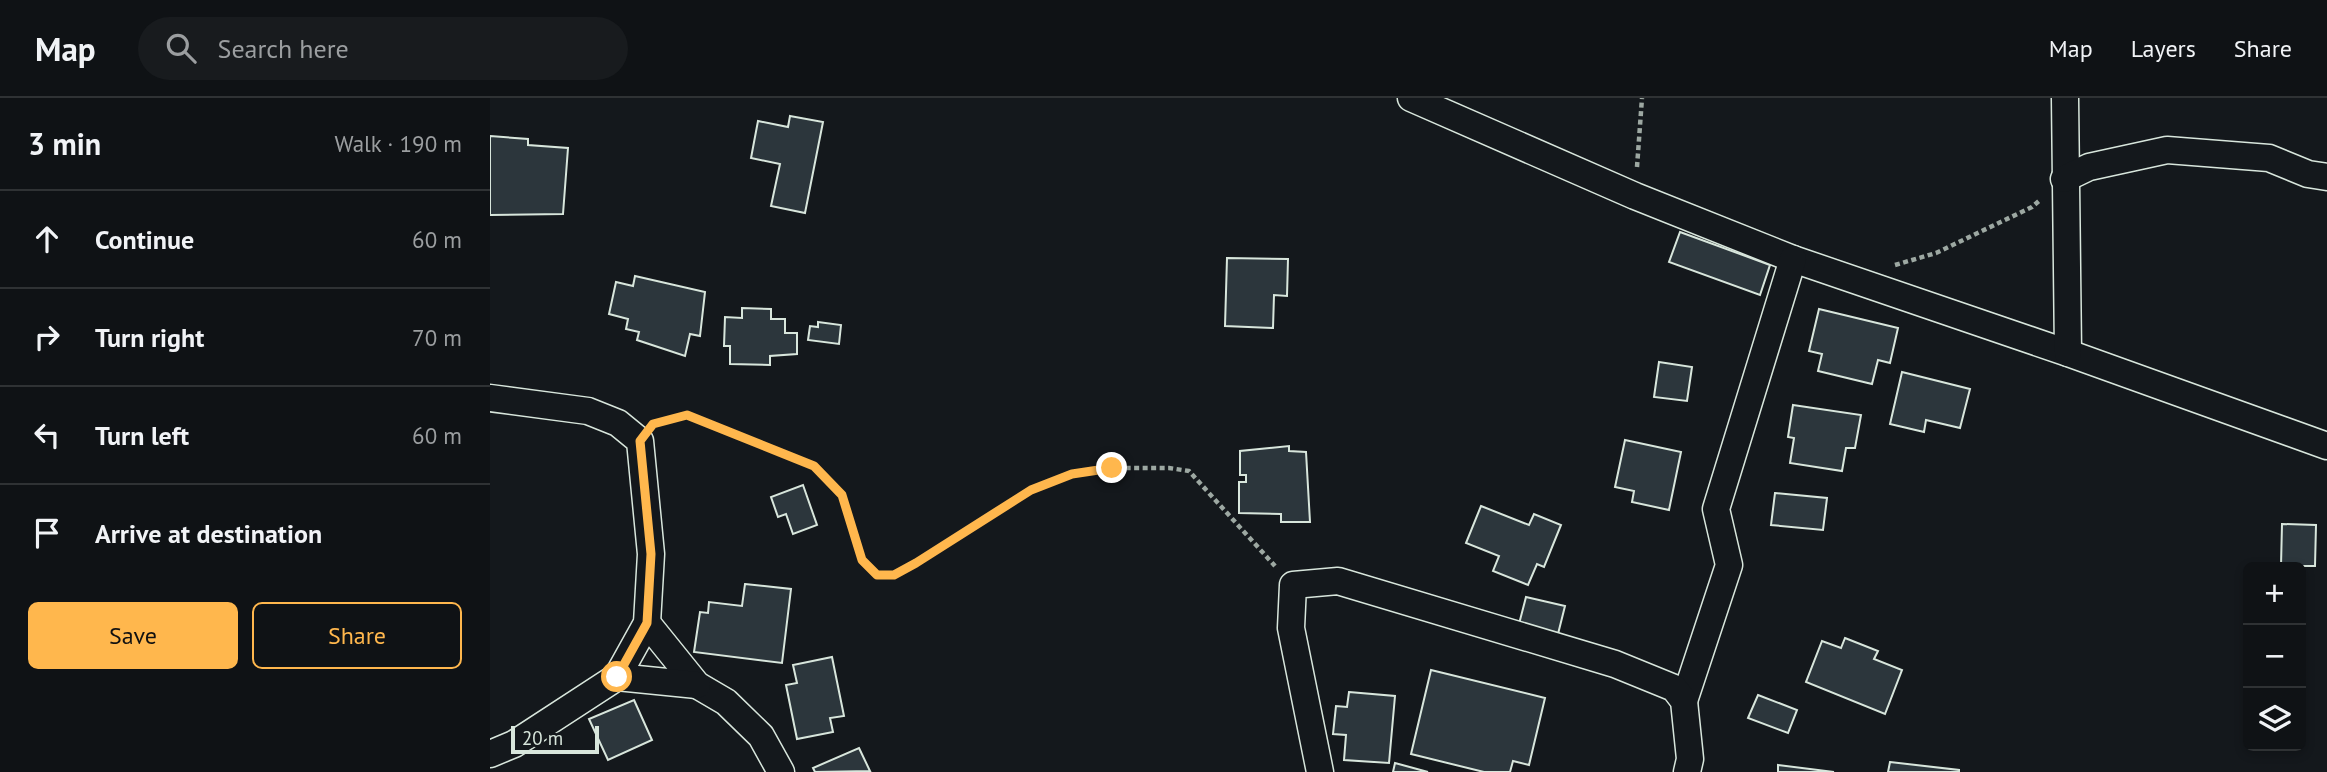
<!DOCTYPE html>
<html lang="en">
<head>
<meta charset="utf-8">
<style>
	:root { --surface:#0f1215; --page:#181b1e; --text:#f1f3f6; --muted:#9b9ea0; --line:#2f3234; --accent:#ffb74d }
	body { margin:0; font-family:"PT Sans",sans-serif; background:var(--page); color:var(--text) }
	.controls { position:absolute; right:21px; bottom:21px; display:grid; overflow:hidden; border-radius:10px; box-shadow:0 4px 10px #0003 }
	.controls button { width:63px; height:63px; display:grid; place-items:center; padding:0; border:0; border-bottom:2px solid var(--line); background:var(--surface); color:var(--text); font:35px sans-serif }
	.scale { position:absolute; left:21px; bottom:18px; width:88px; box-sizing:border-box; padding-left:7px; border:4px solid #d8e6dc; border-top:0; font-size:19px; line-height:24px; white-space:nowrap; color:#d8e6dc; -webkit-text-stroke:5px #14181c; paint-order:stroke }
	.stop { position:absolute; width:21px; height:21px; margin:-16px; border:5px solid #ffb74d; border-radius:50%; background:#fff }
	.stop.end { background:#ffb74d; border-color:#fff; box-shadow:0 2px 7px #0008 }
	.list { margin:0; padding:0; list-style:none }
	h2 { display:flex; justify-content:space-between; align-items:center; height:91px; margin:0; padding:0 28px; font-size:30px }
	h2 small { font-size:23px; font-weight:400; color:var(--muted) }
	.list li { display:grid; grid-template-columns:46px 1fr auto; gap:21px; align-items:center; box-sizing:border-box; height:98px; padding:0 28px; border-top:2px solid var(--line) }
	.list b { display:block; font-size:26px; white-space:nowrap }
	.list em { font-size:23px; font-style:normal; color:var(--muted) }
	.actions { display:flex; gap:14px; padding:21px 28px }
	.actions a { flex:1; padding:16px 0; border:2px solid var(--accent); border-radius:10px; text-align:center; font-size:24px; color:var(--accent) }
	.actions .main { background:var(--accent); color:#111 }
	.icon { flex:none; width:38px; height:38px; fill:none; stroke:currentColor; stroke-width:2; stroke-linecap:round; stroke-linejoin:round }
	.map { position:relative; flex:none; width:1837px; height:674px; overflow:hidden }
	header { display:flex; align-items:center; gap:42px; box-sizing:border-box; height:98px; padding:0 35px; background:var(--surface); border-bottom:2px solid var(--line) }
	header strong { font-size:33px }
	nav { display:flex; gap:38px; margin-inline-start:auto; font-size:24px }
	.search { width:490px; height:63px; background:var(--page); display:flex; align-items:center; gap:18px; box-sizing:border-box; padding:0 24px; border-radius:38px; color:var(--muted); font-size:26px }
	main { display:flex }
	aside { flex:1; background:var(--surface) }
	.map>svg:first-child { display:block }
</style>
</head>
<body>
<header>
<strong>Map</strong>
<div class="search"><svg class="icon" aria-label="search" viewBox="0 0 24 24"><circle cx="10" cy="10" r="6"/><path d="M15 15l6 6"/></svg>Search here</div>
<nav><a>Map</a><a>Layers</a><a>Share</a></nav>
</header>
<main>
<aside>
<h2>3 min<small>Walk · 190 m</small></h2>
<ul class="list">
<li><svg class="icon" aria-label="ahead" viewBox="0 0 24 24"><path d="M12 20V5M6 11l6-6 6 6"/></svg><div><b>Continue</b></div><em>60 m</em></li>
<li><svg class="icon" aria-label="right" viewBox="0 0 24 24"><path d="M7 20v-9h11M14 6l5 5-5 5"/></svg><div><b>Turn right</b></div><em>70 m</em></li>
<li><svg class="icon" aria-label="left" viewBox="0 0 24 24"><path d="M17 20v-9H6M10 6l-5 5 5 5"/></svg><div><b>Turn left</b></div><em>60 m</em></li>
<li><svg class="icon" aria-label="arrive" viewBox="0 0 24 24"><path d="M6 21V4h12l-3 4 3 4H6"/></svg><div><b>Arrive at destination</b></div></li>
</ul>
<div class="actions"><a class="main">Save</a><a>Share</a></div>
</aside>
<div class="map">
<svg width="1837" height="674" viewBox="0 0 1837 674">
	<rect width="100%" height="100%" fill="#14181c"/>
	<g fill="#2c363c" stroke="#d8e6dc" stroke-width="2">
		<polygon points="300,18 333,24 315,115 281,108 290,66 261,60 268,23 298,29"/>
		<polygon points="0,38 38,41 38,47 78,50 73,116 0,117"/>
		<polygon points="1190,134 1280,167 1270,197 1179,164"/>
		<polygon points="737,160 798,161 797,198 784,197 783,230 735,228"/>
		<polygon points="145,178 215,194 210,238 200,236 195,258 147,242 149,234 136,231 138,221 119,216 126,184 143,188"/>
		<polygon points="252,210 281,211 281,221 295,221 295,235 307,235 307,256 280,258 280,267 240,266 240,248 234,248 235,219 252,220"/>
		<polygon points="1329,211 1408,230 1400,265 1388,262 1382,286 1328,273 1332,256 1319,253"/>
		<polygon points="328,224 351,227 349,246 318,242 320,228 328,229"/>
		<polygon points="1169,264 1202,269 1197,303 1164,299"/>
		<polygon points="1412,274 1480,291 1470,330 1436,322 1434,334 1400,326"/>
		<polygon points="1303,307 1371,317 1365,350 1356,350 1352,373 1300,365 1304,340 1298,339"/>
		<polygon points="1135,342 1191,354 1179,412 1142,404 1144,393 1125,389"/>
		<polygon points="799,348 799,353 816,354 820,424 791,424 791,416 749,415 749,384 756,384 756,377 750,377 750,353"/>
		<polygon points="313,387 327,427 303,436 296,416 288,419 281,399"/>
		<polygon points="1285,395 1337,400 1333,432 1281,427"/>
		<polygon points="991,408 1039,427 1044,416 1071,427 1054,469 1047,466 1038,487 1003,473 1009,458 976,445"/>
		<polygon points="1792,426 1826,427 1825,468 1791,468"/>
		<polygon points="255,486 301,491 292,565 204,554 210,514 218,515 219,504 252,508"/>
		<polygon points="1036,499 1075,508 1068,536 1029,526"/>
		<polygon points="1355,540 1388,553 1384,561 1412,572 1395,616 1316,584 1332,543 1351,550"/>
		<polygon points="342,559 354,618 340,620 343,634 307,641 296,587 307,585 303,567"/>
		<polygon points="941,572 1055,600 1039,667 1023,663 1020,674 994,674 921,656"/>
		<polygon points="859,594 905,598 899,665 854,662 856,637 843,636 846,608 857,609"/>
		<polygon points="1268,597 1307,612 1298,635 1258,620"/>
		<polygon points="144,602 162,642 118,662 99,621"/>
		<polygon points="369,650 380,673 325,674 323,670"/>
		<polygon points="1400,664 1469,672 1469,674 1398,674"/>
		<polygon points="905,665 938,674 903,674"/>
		<polygon points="1288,667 1344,674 1288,674"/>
	</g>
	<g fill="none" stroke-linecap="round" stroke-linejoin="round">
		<g stroke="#d8e6dc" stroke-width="29">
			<g id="street">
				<polyline points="921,0 1145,98 1303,161 1578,255 1837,348"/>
				<polyline points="1575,0 1578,255"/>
				<polyline points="1574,81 1599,69 1677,52 1779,60 1818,76 1837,79"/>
				<polyline points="0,300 98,313 128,325 150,343 161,456 157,525 127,579 24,646 0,656"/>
				<polyline points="157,525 207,587 236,604 271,638 291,674"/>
				<polyline points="127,579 207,587"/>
				<polyline points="1194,603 1239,467 1226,411 1303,161"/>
				<polyline points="830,674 801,530 803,487 848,483 1125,566 1184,590 1194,603 1200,661 1197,674"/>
			</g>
		</g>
		<g stroke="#9da8a2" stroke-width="4.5" stroke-dasharray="5 3.5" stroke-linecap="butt">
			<polyline points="1147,69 1152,0"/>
			<polyline points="1405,167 1446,155 1542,109 1550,102"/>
			<polyline points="170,324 197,317 324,368 352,397 372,462 387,476 404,476 426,465 541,392 582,376 622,370 679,370 699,373 785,468"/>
		</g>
		<use href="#street" stroke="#14181c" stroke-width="26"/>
	</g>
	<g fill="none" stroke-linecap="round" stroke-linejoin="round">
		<polyline stroke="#ffb74d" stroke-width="9" points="127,579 157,525 161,456 150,343 163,326 197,317 324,368 352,397 372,462 387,477 404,477 426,465 541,392 582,376 622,370"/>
	</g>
</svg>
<div class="controls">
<button>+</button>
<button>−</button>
<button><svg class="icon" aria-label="layers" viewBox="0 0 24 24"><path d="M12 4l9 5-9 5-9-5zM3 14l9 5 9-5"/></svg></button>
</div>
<div class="scale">20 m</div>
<div class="stop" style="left:127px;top:579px"></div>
<div class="stop end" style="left:622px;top:370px"></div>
</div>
</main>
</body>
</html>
